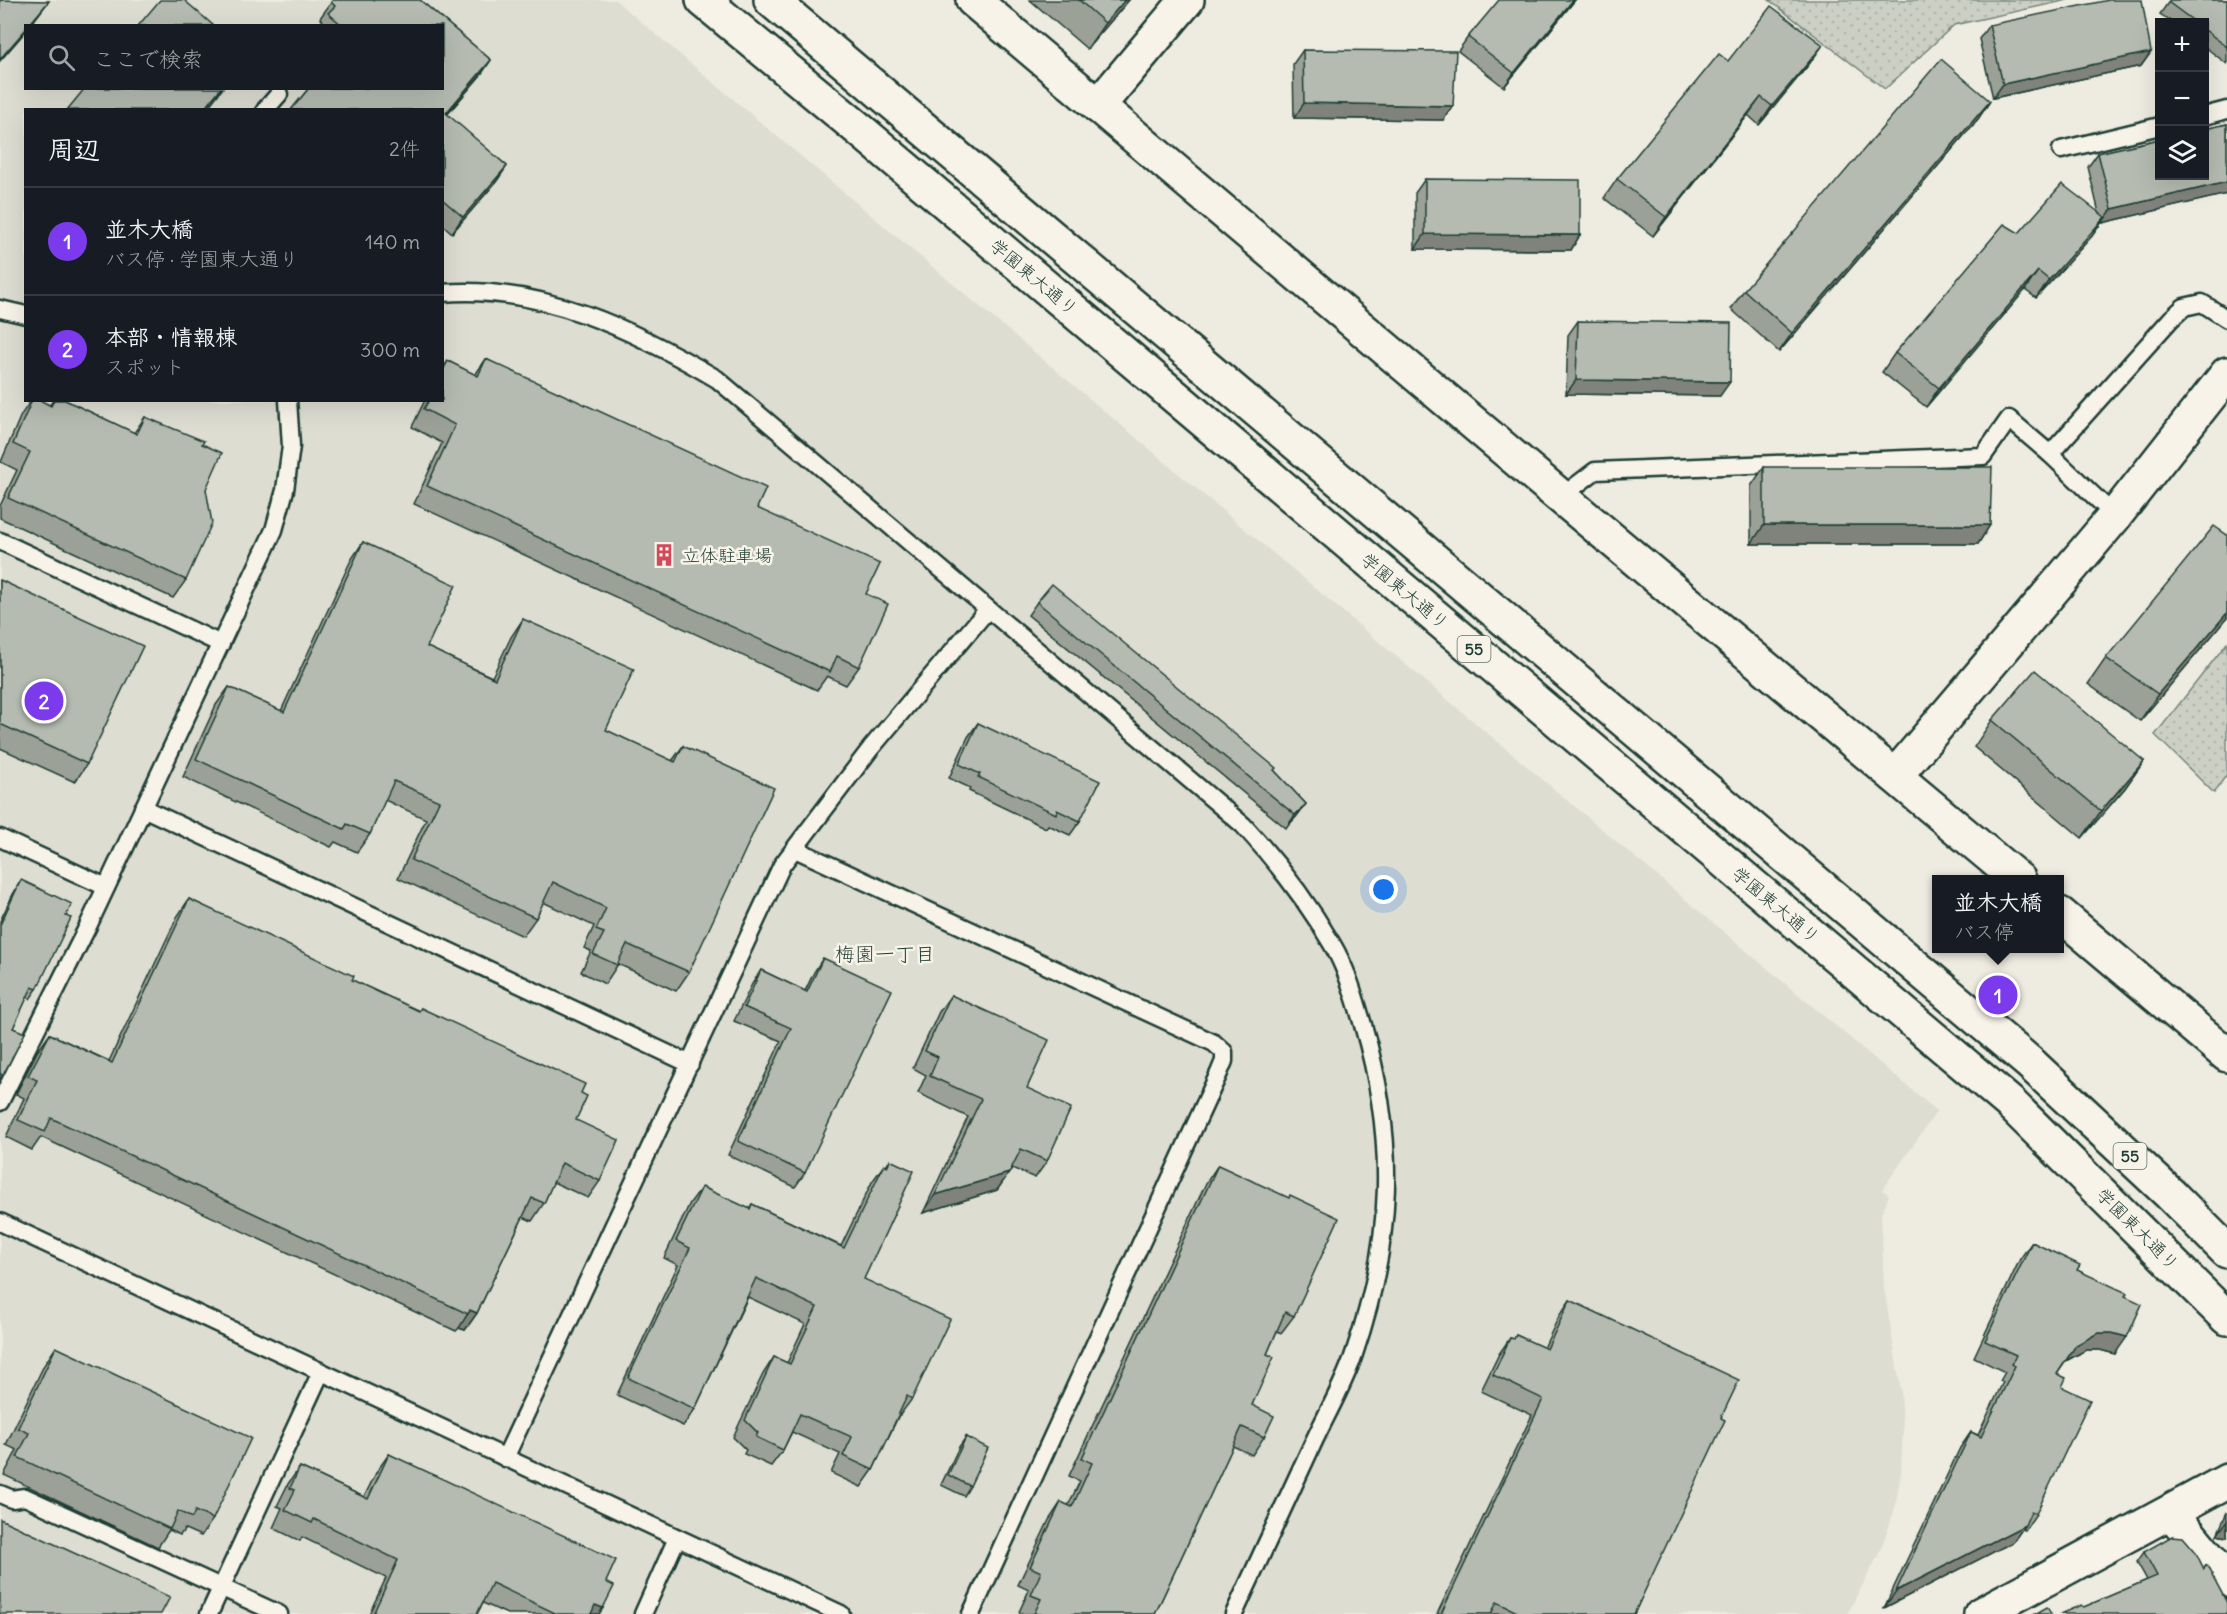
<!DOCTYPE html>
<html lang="ja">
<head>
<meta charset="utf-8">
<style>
	:root { --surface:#171b24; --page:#20242c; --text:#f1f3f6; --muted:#9ea1a6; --line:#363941; --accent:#7c3aed }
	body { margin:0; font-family:Delius,"Klee One",sans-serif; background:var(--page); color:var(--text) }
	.controls { position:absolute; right:18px; top:18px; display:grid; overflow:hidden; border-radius:0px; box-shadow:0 6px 24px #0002 }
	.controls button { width:54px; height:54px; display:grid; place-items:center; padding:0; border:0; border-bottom:2px solid var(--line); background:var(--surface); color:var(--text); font:30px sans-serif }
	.you { position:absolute; left:1384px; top:890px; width:21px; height:21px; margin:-15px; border:4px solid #fff; border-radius:50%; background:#1a73e8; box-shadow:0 0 0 9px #1a73e833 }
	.badge { display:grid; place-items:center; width:39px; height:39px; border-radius:50%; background:var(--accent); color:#fff; font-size:20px; font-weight:700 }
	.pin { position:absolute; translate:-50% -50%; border:3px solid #fff; box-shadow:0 2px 6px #0006 }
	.popup { position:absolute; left:1932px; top:875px; width:132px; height:78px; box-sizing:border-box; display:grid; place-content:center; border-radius:0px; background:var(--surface); filter:drop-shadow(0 2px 4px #0005); font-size:20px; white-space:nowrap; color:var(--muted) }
	.popup b { font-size:22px; color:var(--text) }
	.popup::after { content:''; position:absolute; left:50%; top:100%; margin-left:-12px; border:12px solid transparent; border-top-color:var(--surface) }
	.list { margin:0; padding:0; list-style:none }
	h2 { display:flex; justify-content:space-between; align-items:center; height:78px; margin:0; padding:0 24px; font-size:26px }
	h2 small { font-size:20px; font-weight:400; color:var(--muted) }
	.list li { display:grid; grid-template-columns:39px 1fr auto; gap:18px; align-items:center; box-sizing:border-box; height:108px; padding:0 24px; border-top:2px solid var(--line) }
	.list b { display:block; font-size:22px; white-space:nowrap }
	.list p { margin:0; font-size:20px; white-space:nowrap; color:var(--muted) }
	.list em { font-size:20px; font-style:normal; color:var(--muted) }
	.icon { flex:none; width:33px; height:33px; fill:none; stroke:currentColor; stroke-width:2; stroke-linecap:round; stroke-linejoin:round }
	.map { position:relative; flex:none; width:2227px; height:1614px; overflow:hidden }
	.search { position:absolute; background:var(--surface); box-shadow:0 6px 24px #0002; left:24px; top:24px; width:420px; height:66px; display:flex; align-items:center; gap:15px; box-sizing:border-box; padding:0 21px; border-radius:0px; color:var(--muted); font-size:22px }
	.panel { position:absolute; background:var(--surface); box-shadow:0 6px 24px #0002; left:24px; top:108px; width:420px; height:294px; border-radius:0px }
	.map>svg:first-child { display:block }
</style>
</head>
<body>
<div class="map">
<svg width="2227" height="1614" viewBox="0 0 2227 1614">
	<defs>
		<pattern id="park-dots" width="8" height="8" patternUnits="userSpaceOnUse" patternTransform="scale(1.5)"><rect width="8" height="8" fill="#cccfc4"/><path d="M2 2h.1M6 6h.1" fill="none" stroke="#afb3a9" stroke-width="1.8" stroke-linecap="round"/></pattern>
	</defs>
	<rect width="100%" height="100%" fill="#eeece1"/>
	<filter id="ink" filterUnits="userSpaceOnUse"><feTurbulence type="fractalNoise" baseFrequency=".0167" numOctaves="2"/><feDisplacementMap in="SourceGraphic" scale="12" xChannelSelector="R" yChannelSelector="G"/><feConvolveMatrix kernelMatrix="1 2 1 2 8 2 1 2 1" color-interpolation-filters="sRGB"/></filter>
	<g filter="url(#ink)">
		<path fill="#ddddd2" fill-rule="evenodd" d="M 0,0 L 615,0 L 1937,1111 L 1882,1190 L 1889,1195 L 1881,1214 L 1884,1288 L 1901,1391 L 1903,1427 L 1901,1472 L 1895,1509 L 1879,1554 L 1847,1614 L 0,1614 ZM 26,26 L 442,26 L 442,88 L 26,88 ZM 26,110 L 442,110 L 442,400 L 26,400 Z"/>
		<g fill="url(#park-dots)" stroke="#76867c" stroke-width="1.5">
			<polygon points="1769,0 2068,0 1954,25 1885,89"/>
			<polygon points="2227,643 2227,774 2214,793 2155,735"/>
		</g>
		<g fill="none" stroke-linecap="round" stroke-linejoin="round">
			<g stroke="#1f3d34" stroke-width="21">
				<g id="service">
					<polyline points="265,110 279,94"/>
					<polyline points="2204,116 2227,110"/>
					<polyline points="2061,150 2160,126"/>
					<path d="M 442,293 C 540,284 636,331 717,379 L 1243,825 C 1277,862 1307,901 1332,944 C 1347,969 1355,998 1363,1025 C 1397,1141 1393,1240 1354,1354 C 1344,1384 1327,1413 1314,1441 C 1287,1499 1261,1556 1234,1614"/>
					<polyline points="0,309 26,315"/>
					<polyline points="1561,497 1595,471 1983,456 2009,419 2050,454"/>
					<polyline points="2115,516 2050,454 2171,319 2184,307 2202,303 2227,319"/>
					<polyline points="0,541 221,644"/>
					<polyline points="143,808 690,1064"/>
					<polyline points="0,838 106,887"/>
					<polyline points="795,849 1214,1043 1224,1052 1224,1061 1219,1073 971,1614"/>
					<polyline points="0,1102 88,926 274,530 285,490 291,446 288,400"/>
					<polyline points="0,1222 841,1614"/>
					<polyline points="505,1458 782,865 871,748 988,609"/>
					<polyline points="0,1494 12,1499 25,1497 279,1614"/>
					<polyline points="209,1614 321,1372"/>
					<polyline points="643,1614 677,1538"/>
				</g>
			</g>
			<g stroke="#1f3d34" stroke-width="38">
				<polyline id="minor" points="2171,1512 2227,1580"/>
			</g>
			<g stroke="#1f3d34" stroke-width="38">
				<g id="tertiary">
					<polyline points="973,0 1561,497 2019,880"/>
					<polyline points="1098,106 1187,0"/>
					<polyline points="1895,776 2115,516 2227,374"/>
					<polyline points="2060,914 2227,1055"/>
					<polyline points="1981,1614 2227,1481"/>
				</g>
			</g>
			<g stroke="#1f3d34" stroke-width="38">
				<g id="primary">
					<polyline points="703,0 860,130 2010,1103 2227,1318"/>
					<polyline points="771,0 2031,1064 2170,1194 2227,1251"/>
				</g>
			</g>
			<use href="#service" stroke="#f7f3e8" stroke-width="16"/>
			<use href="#minor" stroke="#f7f3e8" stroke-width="33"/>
			<use href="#tertiary" stroke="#f7f3e8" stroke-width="33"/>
			<use href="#primary" stroke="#f7f3e8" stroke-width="33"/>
		</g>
		<g fill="#9ca197" stroke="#1f3d34" stroke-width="1.5">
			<polygon points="333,0 420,0 491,60 480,76 447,115 507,166 496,182 452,233 442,224 442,110 291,110 309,88 442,88 442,26 320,26 323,21 320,18"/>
			<polygon points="1030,0 1129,0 1087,49"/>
			<polygon points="1575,0 1504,87 1458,51 1468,37"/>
			<polygon points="2170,0 2227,0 2227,64 2205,47 2205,22 2172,22 2160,14"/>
			<polygon points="1989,25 2151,52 2141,66 1993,98 1979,39"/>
			<polygon points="1303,50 1453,106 1443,120 1294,118 1293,64"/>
			<polygon points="1810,63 1759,125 1748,115 1653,236 1604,198 1617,179"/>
			<polygon points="1990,101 1978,119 1779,352 1731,309 1744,290"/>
			<polygon points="2227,124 2227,194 2102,223 2102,222 2092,236 2036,298 2025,290 1926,407 1882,372 1895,353 2019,233 2099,213 2088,167 2098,153"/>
			<polygon points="1425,179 1580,235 1571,250 1415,249 1415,193"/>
			<polygon points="1578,321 1720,396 1566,394 1568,335"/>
			<polygon points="486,359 757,508 866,594 859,667 846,685 827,676 817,690 414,504 442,443 412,427 425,400 442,400 442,369 448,361 475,375"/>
			<polygon points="31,400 50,405 53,400 65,400 134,433 145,417 202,444 206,489 186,580 173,598 0,518 0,506 17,470 1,462 21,415"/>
			<polygon points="1764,467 1990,525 1978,544 1751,544 1751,486"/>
			<polygon points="2227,535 2227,618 2140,721 2088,684 2106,658"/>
			<polygon points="363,542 427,647 492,677 511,637 523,619 606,730 672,761 683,746 689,972 676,991 618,964 605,984 581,972 591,951 584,948 594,926 543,902 536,918 523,936 398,878 426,819 385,800 370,834 357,852 335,842 331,847 183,777 216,705 229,687 281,711 351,560"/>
			<polygon points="0,580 87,764 75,782 0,748"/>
			<polygon points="1037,602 1274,770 1306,804 1296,817 1286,828 1028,615"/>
			<polygon points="1992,720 2144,761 2125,788 2082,838 1974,747"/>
			<polygon points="978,723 1080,821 1070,835 1048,825 1046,828 969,791 970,788 949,778 968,737"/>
			<polygon points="21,880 66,916 37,989 30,999 27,997 13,1028 3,1075 0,1080 0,921 15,890"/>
			<polygon points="189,899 352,980 419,1011 421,1008 581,1093 576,1120 600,1181 588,1198 553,1182 544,1203 532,1221 523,1217 477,1313 465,1330 459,1328 456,1331 41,1137 32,1150 6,1137 24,1098 16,1094 37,1052 50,1034 109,1061 177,917"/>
			<polygon points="823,958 805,1173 795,1187 728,1155 781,1041 734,1021 752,984 761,970 805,991 814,972"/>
			<polygon points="951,995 1027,1088 1047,1161 1035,1178 1012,1168 1009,1173 997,1190 923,1213 968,1117 918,1093 926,1075 913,1068 939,1012"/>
			<polygon points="890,1160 864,1279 912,1399 900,1415 899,1415 873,1470 861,1487 831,1473 840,1454 792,1432 783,1450 771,1466 744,1454 746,1450 733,1437 763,1374 774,1357 787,1363 805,1324 748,1297 695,1409 683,1426 617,1395 678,1265 664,1258 690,1203 702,1187 749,1209 752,1204 841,1246 872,1182 884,1165 886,1166"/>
			<polygon points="1218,1165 1294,1316 1281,1333 1277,1331 1267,1354 1252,1405 1264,1437 1252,1455 1233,1446 1155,1614 1023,1614 1019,1612 1029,1590 1018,1585 1049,1520 1061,1502 1068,1506 1080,1481 1069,1476 1206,1183"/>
			<polygon points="2032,1242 2077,1270 2125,1296 2115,1354 2100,1350 2086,1350 2066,1361 2057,1374 2062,1387 2036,1514 2025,1530 2022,1529 2013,1542 1884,1608 1960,1448 1971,1432 1978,1435 2003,1382 2000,1381 2005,1372 1974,1357 2020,1259"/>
			<polygon points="1570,1300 1721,1418 1634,1614 1437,1614 1532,1415 1481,1391 1499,1354 1510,1338 1514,1339 1516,1335 1544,1348 1559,1316"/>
			<polygon points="56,1347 213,1519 201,1536 185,1529 180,1535 169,1530 158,1547 4,1475 17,1450 6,1445 44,1365"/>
			<polygon points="966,1437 970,1486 964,1496 941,1485 959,1447"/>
			<polygon points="389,1454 606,1582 603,1608 599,1614 507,1614 483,1603 477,1614 369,1614 386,1578 302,1537 300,1541 273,1528 282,1508 277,1506 288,1484 300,1467 364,1497 377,1471"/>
			<polygon points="2227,1512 2227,1537 2217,1535"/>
			<polygon points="2144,1552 2204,1568 2206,1565 2227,1603 2084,1607 2147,1580 2137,1562"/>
		</g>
		<g fill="#7f837b" stroke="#1f3d34" stroke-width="1.5">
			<polygon points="1125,0 1129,0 1087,49 1105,23"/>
			<polygon points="1573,0 1575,0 1504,87 1514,73"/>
			<polygon points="49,1 30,26 28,26"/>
			<polygon points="26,29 26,31 0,61 0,59"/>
			<polygon points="1823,45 1810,63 1759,125 1772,106"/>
			<polygon points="2151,52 2141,66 1993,98 2003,84"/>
			<polygon points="491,60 480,76 442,120 446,113"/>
			<polygon points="221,88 223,88 206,110 203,110"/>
			<polygon points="1761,97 1748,115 1653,236 1666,217"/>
			<polygon points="1990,101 1978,119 1779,352 1792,333"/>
			<polygon points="1304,103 1453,106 1443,120 1294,118"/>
			<polygon points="507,166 496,182 452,233 463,217"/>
			<polygon points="2227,182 2227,194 2102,223 2112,209"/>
			<polygon points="2105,217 2092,236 2036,298 2049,280"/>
			<polygon points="1425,234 1580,235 1571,250 1415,249"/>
			<polygon points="2038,271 2025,290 1926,407 1939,388"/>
			<polygon points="1576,380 1730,382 1720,396 1566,394"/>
			<polygon points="1764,525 1990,525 1978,544 1751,544"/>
			<polygon points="2227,613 2227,618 2140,721 2158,694"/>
			<polygon points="2144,761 2125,788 2082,838 2101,811"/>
			<polygon points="1306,804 1296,817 1286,828 1295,815"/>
			<polygon points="1009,1173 997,1190 923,1213 935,1195"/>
			<polygon points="470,1310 477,1313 465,1330 459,1328"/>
			<polygon points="2098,1333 2112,1333 2127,1337 2115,1354 2100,1350 2086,1350 2065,1361 2076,1345"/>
			<polygon points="2227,1521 2227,1537 2217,1535"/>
			<polygon points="2025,1525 2013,1542 1884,1608 1896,1591"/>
			<polygon points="595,1605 603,1608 599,1614 589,1614"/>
		</g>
		<g fill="#b5bbb0" stroke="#1f3d34" stroke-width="1.5">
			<polygon points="0,0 49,1 28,26 26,26 26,29 0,59"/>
			<polygon points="160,0 184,0 214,26 138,26"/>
			<polygon points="333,0 420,0 491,60 446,113 507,166 463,217 442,199 442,110 291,110 309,88 442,88 442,26 343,26 328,13 335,6 331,2"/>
			<polygon points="1079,0 1125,0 1105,23"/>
			<polygon points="1499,0 1573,0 1514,73 1468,37"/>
			<polygon points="2109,0 2142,0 2151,52 2003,84 1989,25"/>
			<polygon points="2170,0 2227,0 2227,47 2205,30 2205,22 2195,22 2168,2"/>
			<polygon points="1771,6 1823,45 1772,106 1761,97 1666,217 1617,179 1719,54 1728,61"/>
			<polygon points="1303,50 1456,51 1453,106 1304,103"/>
			<polygon points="1941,59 1990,101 1792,333 1744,290"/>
			<polygon points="85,88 221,88 203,110 67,110"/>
			<polygon points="2227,124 2227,182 2112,209 2098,153 2160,139 2160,176 2205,176 2205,129"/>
			<polygon points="1425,179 1580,180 1580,235 1425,234"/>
			<polygon points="2062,184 2105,217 2049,280 2038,271 1939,388 1895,353 2004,224 2019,233"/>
			<polygon points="1578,321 1731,323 1730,382 1576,380"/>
			<polygon points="486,359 766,488 757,508 880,564 866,594 888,604 859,667 837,656 830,672 427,486 455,425 424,409 429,400 442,400 442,372 448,361 478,376"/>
			<polygon points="32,400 40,400 51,406 54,400 65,400 137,434 145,417 204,441 202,444 222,453 206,489 212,523 186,580 8,498 30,452 13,444"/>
			<polygon points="1764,467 1992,467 1990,525 1764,525"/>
			<polygon points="2214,526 2227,535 2227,613 2158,694 2106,658"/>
			<polygon points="363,542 456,585 427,647 495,679 523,619 634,669 606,730 675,762 683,746 774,788 689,972 627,944 617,965 593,954 604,933 596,930 606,908 553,882 536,918 411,860 439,801 394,781 370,834 347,824 344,829 196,759 229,687 284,712"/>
			<polygon points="0,580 143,646 87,764 0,724"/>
			<polygon points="1052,584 1276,768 1274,770 1306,804 1295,815 1037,602"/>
			<polygon points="2035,670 2144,761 2101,811 1992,720"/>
			<polygon points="978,723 1100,781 1080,821 1057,810 1056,814 978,777 980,774 959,764"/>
			<polygon points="21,880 72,904 66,916 71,918 37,989 32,987 13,1028 25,1033 3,1075 0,1074 0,925"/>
			<polygon points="189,899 354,976 352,980 419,1011 421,1008 585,1084 581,1093 587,1096 576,1120 619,1140 600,1181 562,1163 544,1203 532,1198 477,1313 470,1310 468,1314 51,1118 45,1132 18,1120 37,1080 28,1076 50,1034 112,1063"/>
			<polygon points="823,958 892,990 805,1173 738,1141 791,1028 744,1007 761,970 807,992"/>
			<polygon points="951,995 1049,1040 1027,1088 1071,1108 1047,1161 1021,1149 1009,1173 935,1195 981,1099 930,1076 938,1057 925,1051"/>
			<polygon points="890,1160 914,1171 864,1279 950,1319 912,1399 907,1396 873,1470 843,1456 852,1437 800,1414 783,1450 756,1437 758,1433 745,1420 774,1357 790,1364 817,1307 756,1278 695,1409 628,1378 690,1248 676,1241 702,1187 750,1209 752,1204 844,1248 884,1165 887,1167"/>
			<polygon points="1218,1165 1289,1198 1290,1195 1339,1218 1294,1316 1285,1312 1267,1354 1274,1357 1252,1405 1274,1416 1264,1437 1242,1427 1155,1614 1034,1614 1041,1599 1031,1595 1041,1572 1030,1567 1061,1502 1072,1507 1092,1463 1082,1458"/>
			<polygon points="2032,1242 2080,1265 2077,1270 2127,1293 2125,1296 2142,1304 2127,1337 2112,1333 2098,1333 2076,1345 2057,1374 2066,1378 2062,1387 2090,1400 2036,1514 2031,1511 2025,1525 1896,1591 1971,1432 1981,1437 2015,1366 2012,1364 2016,1355 1985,1341"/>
			<polygon points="1570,1300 1739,1380 1721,1418 1725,1420 1634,1614 1521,1614 1497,1602 1491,1614 1441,1614 1543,1399 1493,1375 1510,1338 1514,1339 1516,1335 1547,1349"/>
			<polygon points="56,1347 251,1438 213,1519 195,1511 192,1518 178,1511 170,1529 17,1457 29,1433 18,1428"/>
			<polygon points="966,1437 988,1448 970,1486 948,1475"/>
			<polygon points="389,1454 616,1560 606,1582 614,1586 603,1608 595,1605 591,1614 557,1614 492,1583 477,1614 373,1614 398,1560 314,1519 312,1523 285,1510 295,1490 290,1488 300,1467 368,1499"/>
			<polygon points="0,1519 170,1597 161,1614 0,1614"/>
			<polygon points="2172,1536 2183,1537 2195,1551 2204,1569 2206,1565 2209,1569 2227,1603 2227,1614 2060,1614 2081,1605 2084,1607 2157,1576 2144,1552"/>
			<polygon points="2047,1607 2051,1614 2035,1614"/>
		</g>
	</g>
	<defs>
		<g id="building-bare" transform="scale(1.8)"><path d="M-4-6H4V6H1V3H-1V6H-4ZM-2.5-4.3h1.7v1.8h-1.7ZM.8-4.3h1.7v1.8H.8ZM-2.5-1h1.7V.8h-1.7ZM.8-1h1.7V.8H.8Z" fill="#d1495b" stroke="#f7f3e8" stroke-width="2.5" paint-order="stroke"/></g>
	</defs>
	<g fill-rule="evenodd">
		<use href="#building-bare" x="664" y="555"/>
	</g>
	<g text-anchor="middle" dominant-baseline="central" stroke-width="5" stroke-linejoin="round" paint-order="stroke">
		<g fill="#f7f3e8" stroke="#60746a" stroke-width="1.5">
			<rect x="1457.5" y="636" width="33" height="26" rx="4.5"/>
			<rect x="2113.5" y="1143" width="33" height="26" rx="4.5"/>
		</g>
		<g font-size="16" font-weight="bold" fill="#1f3d34">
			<text x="1474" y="649">55</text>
			<text x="2130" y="1156">55</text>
		</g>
		<g font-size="18" fill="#1f3d34" stroke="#f7f3e8">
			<text transform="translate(1034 277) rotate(40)">学園東大通り</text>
			<text transform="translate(1405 591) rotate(40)">学園東大通り</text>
			<text transform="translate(1776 905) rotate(40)">学園東大通り</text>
			<text transform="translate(2138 1229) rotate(45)">学園東大通り</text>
		</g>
		<g font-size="18" fill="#1f3d34" stroke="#f7f3e8" text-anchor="start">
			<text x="682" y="555">立体駐車場</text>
		</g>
		<g font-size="20" fill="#1f3d34" stroke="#f7f3e8">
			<text x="885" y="953">梅園一丁目</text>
		</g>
	</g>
</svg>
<div class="controls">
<button>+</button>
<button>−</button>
<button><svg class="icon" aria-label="layers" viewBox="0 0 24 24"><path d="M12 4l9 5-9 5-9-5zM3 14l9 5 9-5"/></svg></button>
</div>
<div class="you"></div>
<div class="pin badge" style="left:1998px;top:995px">1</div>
<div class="popup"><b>並木大橋</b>バス停</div>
<div class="pin badge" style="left:44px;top:701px">2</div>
<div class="search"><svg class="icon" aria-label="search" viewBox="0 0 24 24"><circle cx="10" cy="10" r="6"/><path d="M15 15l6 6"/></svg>ここで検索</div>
<section class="panel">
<h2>周辺<small>2件</small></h2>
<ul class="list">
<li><span class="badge">1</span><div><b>並木大橋</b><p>バス停 · 学園東大通り</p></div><em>140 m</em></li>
<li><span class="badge">2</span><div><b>本部・情報棟</b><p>スポット</p></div><em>300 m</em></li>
</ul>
</section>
</div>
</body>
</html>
